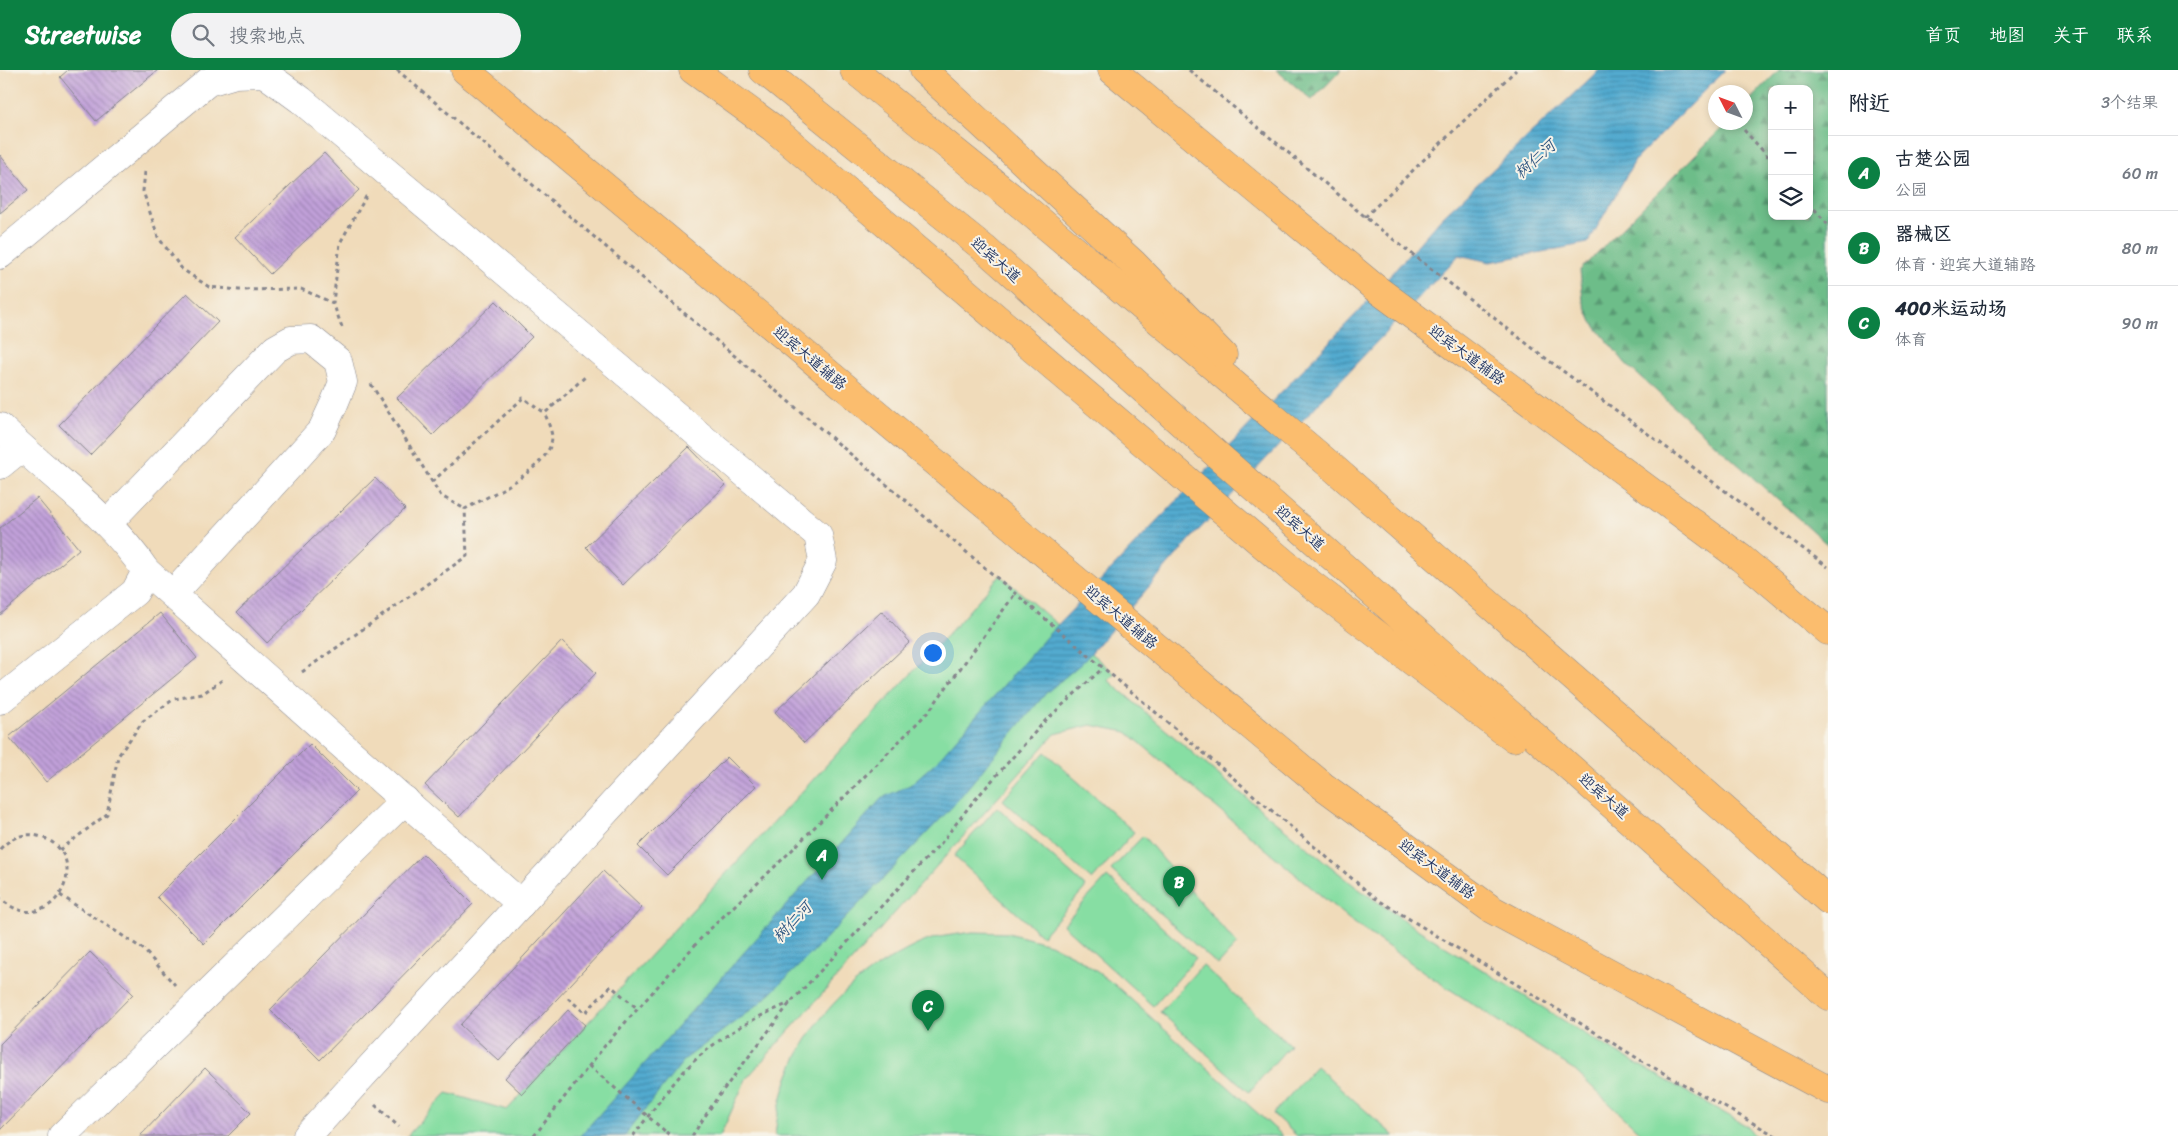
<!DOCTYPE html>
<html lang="zh">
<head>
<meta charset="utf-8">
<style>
	:root { --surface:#fff; --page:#f2f2f3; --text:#1f2937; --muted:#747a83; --line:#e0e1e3; --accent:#0b8043 }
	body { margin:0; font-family:Sriracha,"LXGW WenKai TC",sans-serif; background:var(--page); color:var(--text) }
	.controls { position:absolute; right:15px; top:15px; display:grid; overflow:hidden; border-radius:10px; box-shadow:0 2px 8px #0003 }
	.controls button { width:45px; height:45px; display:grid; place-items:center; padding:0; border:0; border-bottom:1px solid var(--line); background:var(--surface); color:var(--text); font:25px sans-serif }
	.compass { position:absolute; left:1708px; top:15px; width:45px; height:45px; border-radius:50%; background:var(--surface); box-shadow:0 2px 8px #0003; rotate:312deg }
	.you { position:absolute; left:932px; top:582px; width:18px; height:18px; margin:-12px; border:4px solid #fff; border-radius:50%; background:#1a73e8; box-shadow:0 0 0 8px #1a73e833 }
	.badge { display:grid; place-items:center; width:32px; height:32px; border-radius:50%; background:var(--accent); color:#fff; font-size:16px; font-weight:700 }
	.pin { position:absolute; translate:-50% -41px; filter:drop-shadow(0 1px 2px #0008) }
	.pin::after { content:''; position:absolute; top:26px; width:18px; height:15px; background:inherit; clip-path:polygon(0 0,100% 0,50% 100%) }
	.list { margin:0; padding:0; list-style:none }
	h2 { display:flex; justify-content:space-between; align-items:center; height:65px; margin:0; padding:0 20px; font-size:21px }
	h2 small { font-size:16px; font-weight:400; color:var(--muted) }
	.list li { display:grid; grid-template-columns:32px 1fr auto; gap:15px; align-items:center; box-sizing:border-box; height:75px; padding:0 20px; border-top:1px solid var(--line) }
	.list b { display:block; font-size:19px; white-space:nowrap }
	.list p { margin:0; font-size:16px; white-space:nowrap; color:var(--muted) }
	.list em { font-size:16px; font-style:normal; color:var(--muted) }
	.icon { flex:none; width:28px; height:28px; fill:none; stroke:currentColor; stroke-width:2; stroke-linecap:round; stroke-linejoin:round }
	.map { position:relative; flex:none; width:1828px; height:1066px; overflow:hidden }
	header { display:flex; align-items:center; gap:30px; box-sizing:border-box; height:70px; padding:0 25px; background:var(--accent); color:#fff }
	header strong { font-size:24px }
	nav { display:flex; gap:28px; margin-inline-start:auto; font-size:18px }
	.search { width:350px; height:45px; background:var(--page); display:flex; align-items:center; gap:12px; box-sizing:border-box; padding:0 18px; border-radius:28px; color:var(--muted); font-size:19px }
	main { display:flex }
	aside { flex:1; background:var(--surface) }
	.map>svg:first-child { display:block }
</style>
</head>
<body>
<header>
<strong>Streetwise</strong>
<div class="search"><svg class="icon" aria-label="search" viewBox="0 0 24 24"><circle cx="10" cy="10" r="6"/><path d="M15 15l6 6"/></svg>搜索地点</div>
<nav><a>首页</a><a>地图</a><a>关于</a><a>联系</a></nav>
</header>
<main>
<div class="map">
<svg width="1828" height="1066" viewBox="0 0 1828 1066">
	<defs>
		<pattern id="forest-firs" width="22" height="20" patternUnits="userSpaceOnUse" patternTransform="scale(1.25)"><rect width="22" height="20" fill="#6dbd89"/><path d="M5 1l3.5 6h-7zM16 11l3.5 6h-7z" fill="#599a73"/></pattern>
		<pattern id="water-rules" width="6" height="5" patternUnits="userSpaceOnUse" patternTransform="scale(1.25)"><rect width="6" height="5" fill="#52aacf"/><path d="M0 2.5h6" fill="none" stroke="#438bab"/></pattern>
		<pattern id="building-back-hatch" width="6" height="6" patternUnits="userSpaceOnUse" patternTransform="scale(1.25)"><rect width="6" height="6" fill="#c1a0d9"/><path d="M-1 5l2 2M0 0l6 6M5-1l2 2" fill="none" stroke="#9c83b3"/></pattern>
	</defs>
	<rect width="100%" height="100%" fill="#f7f3e8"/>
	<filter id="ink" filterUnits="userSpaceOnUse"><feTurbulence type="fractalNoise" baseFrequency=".02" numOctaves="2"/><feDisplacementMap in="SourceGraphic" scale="10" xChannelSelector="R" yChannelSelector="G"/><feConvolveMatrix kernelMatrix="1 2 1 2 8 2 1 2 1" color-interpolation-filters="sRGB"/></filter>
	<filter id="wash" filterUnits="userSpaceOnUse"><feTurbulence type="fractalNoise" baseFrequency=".0096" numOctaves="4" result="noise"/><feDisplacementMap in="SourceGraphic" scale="20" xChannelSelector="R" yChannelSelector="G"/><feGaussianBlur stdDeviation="1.12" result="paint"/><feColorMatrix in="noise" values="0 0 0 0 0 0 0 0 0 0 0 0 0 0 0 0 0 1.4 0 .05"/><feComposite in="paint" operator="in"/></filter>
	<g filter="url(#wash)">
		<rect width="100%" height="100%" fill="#f0dbba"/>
		<g fill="#87dea3" stroke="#518680">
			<polygon points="1000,505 1115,604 1108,610 1216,703 1356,817 1414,857 1590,967 1747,1056 1755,1066 1644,1066 1573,999 1434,909 1350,850 1127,662 1091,655 1055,664 746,1009 720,1066 407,1066 447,1023 507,1040 960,551"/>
			<polygon points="1045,682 1134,762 1092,810 1003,730"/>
			<polygon points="997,737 1086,817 1042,866 954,786"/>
			<polygon points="1143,766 1237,874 1218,895 1111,800"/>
			<polygon points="1107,807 1196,888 1153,936 1063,855"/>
			<path d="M 973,862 L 1008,863 L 1050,874 L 1078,888 L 1115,915 L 1283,1066 L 775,1066 C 782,989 826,924 894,887 C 907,880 921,872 935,868 C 948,865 961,864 973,862 Z"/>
			<polygon points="1202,895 1290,975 1249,1022 1160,942"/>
			<polygon points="1316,996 1394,1066 1297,1066 1273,1044"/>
		</g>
		<g fill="url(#forest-firs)" stroke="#447674" fill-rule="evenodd">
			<polygon points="1276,0 1341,0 1312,30"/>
			<path d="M 1779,0 L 1828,0 L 1828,475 L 1626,294 L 1592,252 L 1583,231 L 1580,200 L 1727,53 L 1746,52 L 1746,34 ZM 1772,19 L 1809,19 L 1809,146 L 1772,146 Z"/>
		</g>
		<polygon fill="url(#water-rules)" stroke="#366c96" points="1599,0 1725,0 1636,89 1588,173 1490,192 1459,185 1196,463 1083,592 1046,623 951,738 805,890 760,933 685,989 624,1066 580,1066 882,728 910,715 937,691 1047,566 1358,242 1442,147"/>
		<g id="blocks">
			<g fill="url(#building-back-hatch)">
				<polygon points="68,0 158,0 96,51 60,7"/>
				<polygon points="324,83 359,120 270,204 235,167"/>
				<polygon points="0,85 28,120 0,143"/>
				<polygon points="187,223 218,252 90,385 59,355"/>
				<polygon points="496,231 532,267 433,365 397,328"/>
				<polygon points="689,377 726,415 623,515 586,477"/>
				<polygon points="375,408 405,439 267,573 237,542"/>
				<polygon points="37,428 79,479 0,545 0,458"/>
				<polygon points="882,541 910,572 804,673 775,642"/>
				<polygon points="160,543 197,588 46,712 9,667"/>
				<polygon points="562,571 596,603 459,747 425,715"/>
				<polygon points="310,674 357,721 204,874 157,827"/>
				<polygon points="727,687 756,716 667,805 638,776"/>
				<polygon points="423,784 473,834 320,990 270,940"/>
				<polygon points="603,801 642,838 499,991 460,955"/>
				<polygon points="90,882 133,924 0,1060 0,974"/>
				<polygon points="568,940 585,955 522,1024 505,1008"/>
				<polygon points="205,998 251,1043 228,1066 140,1066"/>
			</g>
		</g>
	</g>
	<g filter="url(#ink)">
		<use href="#blocks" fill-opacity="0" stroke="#86858c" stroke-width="1"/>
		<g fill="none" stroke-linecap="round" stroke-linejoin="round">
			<g stroke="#86858c" stroke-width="29">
				<g id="minor">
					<polyline points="0,185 208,12 235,4 264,3 301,30 818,465 823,491 806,524 307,1066"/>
					<path d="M 0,357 C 49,405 107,443 146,501 L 135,522 L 0,630"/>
					<polyline points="0,395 21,378"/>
					<polyline points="108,453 275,279 291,270 311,269 338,291 343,312 334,334 322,360 173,524"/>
					<polyline points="146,501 521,834"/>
					<polyline points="62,1066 405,730"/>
				</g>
			</g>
			<g stroke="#86858c" stroke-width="29">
				<g id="major">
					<polyline points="465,0 1323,716 1491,839 1828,1020"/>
					<polyline points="1112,0 1374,217 1741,488 1828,561"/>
				</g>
			</g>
			<g stroke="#86858c" stroke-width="29">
				<g id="highway">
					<polyline points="693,0 773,58 1294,501 1513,668"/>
					<polyline points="763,0 986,180 1828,926"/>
					<polyline points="854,0 1025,138 1330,395 1828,830"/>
					<polyline points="923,0 1133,193 1223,285"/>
				</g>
			</g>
			<g stroke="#86858c" stroke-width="3" stroke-dasharray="4 4" stroke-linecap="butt">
				<polyline points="397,0 1375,828 1642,991 1776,1066"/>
				<polyline points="1189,0 1375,155 1544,287 1828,497"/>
				<polyline points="1744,60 1772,91"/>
				<polyline points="145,102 143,121 158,167 182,199 209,217 239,220 301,219 333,233"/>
				<polyline points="1809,133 1828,155"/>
				<polyline points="1365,147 1516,0"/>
				<polyline points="342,257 333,233 340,173 368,123"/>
				<polyline points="371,314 441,426 465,439"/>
				<polyline points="432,412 523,328 545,343"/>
				<path d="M 302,602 L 467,486 L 465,439 C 488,426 553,398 552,366 C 551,359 547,350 545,343 L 586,306"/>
				<path d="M 0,779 C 10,768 24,762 38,766 C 100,783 51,876 0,828"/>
				<polyline points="60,780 107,744 118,686 143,651 174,629 202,624 224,609"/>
				<polyline points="60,825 143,879 175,915"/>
				<polyline points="568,928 585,943 611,916 638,939"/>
				<polyline points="589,996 601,1006"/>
				<polyline points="375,1035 399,1057"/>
				<polyline points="666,1062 671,1066"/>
				<polyline points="534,1066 607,973 703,866 792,780 929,641 1015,524"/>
				<path d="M 633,1066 C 652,1042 670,1015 691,994 C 720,966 753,948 790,933"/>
				<polyline points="692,1066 717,1028 790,933 941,773 972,733 1045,651 1103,598"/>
			</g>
			<use href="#minor" stroke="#fff" stroke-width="28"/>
			<use href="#major" stroke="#fbbd6e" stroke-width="28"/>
			<use href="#highway" stroke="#fbbd6e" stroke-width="28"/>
			<polyline stroke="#86858c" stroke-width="3" stroke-dasharray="4 4" stroke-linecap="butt" points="601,1006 666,1062"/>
		</g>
	</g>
	<g text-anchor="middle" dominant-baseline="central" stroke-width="4" stroke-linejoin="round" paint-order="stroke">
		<g font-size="15" fill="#1b2f5e" stroke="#f7f3e8">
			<text transform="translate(996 190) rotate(41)">迎宾大道</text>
			<text transform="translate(1467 285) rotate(36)">迎宾大道辅路</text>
			<text transform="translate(810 288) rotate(40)">迎宾大道辅路</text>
			<text transform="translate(1300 458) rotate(41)">迎宾大道</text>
			<text transform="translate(1121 547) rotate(40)">迎宾大道辅路</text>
			<text transform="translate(1604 726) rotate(41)">迎宾大道</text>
			<text transform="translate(1437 799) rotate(36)">迎宾大道辅路</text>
		</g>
		<g font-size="16" font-style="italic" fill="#2c5480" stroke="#f7f3e8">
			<text transform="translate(1535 89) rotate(-42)">树仁河</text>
			<text transform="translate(792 852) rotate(-47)">树仁河</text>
		</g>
	</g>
</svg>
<div class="controls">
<button>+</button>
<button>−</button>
<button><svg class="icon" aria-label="layers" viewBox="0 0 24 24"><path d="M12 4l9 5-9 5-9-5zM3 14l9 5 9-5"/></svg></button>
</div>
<svg class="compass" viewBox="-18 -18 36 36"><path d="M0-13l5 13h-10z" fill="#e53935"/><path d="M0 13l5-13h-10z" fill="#747a83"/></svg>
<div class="you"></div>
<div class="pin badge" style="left:822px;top:810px">A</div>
<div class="pin badge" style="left:1179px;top:837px">B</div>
<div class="pin badge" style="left:928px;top:961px">C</div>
</div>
<aside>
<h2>附近<small>3个结果</small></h2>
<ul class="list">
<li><span class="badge">A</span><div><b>古楚公园</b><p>公园</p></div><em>60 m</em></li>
<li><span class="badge">B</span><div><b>器械区</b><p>体育 · 迎宾大道辅路</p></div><em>80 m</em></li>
<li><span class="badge">C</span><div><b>400米运动场</b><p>体育</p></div><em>90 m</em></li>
</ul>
</aside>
</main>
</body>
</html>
